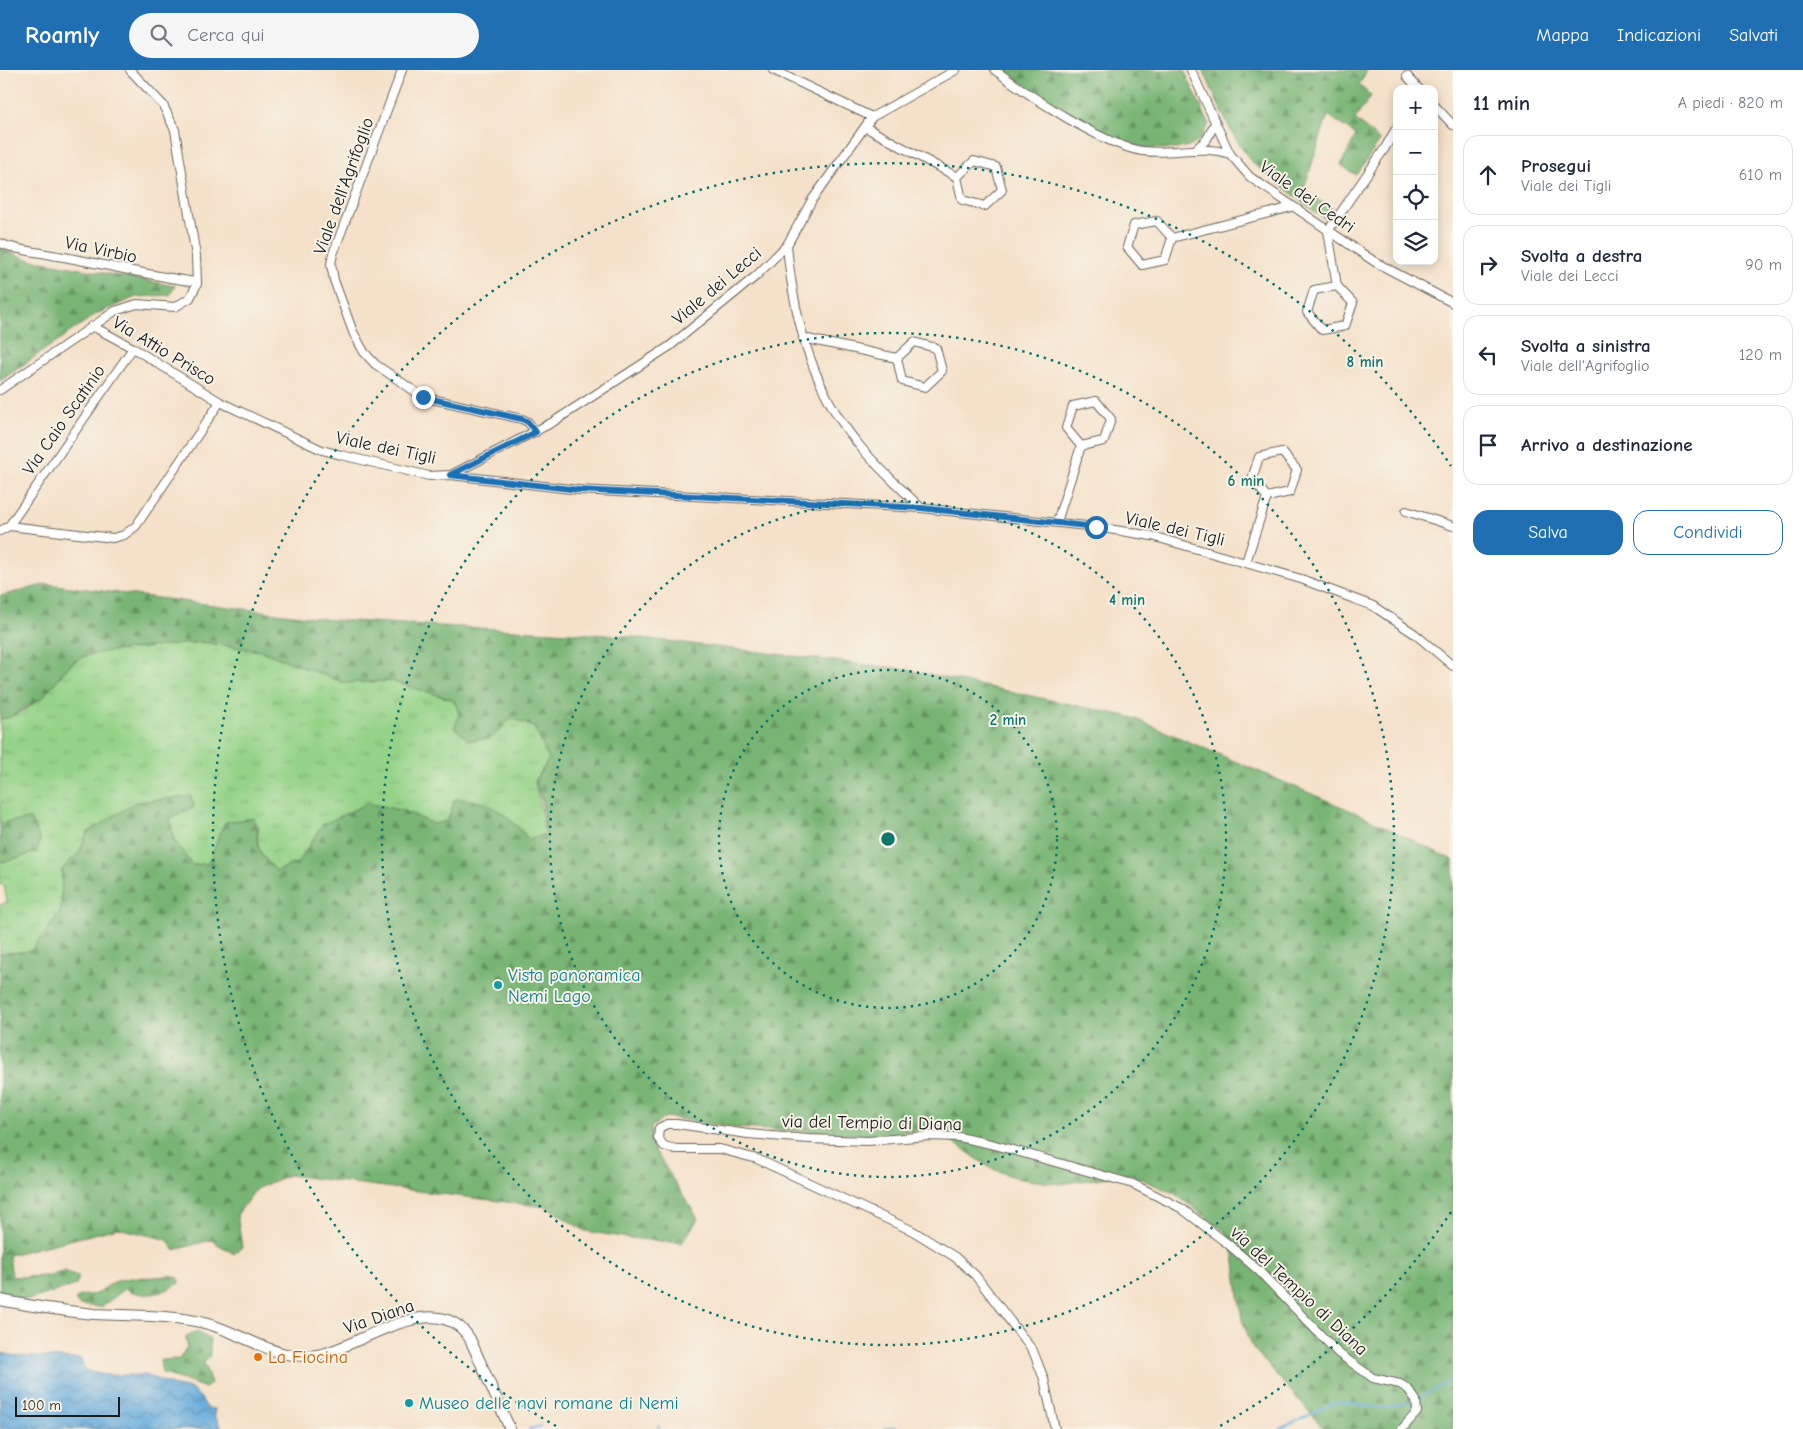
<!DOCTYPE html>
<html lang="it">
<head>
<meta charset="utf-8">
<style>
	:root { --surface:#fff; --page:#f6f6f7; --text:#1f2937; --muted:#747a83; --line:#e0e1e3; --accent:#1f6fb2 }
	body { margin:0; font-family:"Comic Neue",sans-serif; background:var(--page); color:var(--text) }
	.controls { position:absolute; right:15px; top:15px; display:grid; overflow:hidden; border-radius:10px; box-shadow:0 2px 12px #0003 }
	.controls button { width:45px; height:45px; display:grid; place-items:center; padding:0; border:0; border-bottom:1px solid var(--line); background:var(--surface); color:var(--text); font:25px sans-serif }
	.scale { position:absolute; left:15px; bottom:12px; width:105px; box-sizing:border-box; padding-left:5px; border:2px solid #1c1c1c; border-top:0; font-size:14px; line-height:18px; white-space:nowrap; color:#1c1c1c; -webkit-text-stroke:4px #f7f3e8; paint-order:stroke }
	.stop { position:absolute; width:15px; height:15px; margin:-11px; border:4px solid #1f6fb2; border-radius:50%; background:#fff }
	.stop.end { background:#1f6fb2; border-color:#fff; box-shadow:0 1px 5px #0008 }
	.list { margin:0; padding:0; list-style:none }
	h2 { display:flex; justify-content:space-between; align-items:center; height:65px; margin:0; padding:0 20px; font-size:21px }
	h2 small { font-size:16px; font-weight:400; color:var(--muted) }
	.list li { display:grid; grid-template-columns:32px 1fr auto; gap:15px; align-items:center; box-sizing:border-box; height:80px; margin:0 10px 10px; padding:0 10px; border:1px solid var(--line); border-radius:15px }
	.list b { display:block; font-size:19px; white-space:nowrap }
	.list p { margin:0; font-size:16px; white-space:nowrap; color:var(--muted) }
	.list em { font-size:16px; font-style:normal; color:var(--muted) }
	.actions { display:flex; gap:10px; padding:15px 20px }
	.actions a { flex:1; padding:11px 0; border:1px solid var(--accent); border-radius:15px; text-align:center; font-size:18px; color:var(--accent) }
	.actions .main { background:var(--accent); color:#fff }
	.icon { flex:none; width:28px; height:28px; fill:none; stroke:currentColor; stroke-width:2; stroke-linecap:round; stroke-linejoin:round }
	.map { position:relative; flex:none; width:1453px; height:1359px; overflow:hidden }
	header { display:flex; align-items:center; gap:30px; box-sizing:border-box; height:70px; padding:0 25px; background:var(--accent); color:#fff }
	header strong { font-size:24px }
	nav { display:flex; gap:28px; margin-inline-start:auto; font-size:18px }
	.search { width:350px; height:45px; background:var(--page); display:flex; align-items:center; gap:12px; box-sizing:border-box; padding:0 18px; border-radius:28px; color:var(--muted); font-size:19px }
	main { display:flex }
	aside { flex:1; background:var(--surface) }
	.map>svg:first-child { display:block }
</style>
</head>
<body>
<header>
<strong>Roamly</strong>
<div class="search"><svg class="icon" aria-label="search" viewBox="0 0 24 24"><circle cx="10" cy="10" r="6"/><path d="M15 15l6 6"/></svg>Cerca qui</div>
<nav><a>Mappa</a><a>Indicazioni</a><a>Salvati</a></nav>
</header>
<main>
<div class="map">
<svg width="1453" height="1359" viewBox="0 0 1453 1359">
	<defs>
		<pattern id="grass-tufts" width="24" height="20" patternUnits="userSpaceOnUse" patternTransform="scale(1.25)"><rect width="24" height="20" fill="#95d388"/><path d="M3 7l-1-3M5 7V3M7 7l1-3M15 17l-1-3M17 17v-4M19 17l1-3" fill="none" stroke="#80b575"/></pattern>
		<pattern id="forest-firs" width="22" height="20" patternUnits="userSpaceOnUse" patternTransform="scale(1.25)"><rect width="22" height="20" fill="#78b574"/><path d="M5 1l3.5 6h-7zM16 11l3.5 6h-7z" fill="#62925e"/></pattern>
		<pattern id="water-waves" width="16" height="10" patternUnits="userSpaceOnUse" patternTransform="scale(1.25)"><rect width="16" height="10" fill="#67abdc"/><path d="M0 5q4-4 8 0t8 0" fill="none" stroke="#548ab2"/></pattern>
	</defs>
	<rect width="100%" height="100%" fill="#f7f3e8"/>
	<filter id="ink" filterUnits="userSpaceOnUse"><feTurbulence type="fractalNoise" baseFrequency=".02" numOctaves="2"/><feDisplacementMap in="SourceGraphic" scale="10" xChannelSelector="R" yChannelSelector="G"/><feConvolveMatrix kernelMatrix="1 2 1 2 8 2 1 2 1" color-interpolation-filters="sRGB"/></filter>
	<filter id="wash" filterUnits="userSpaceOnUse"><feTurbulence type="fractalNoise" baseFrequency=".0096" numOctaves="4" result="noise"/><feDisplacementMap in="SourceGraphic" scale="20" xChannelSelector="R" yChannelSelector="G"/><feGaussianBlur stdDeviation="1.12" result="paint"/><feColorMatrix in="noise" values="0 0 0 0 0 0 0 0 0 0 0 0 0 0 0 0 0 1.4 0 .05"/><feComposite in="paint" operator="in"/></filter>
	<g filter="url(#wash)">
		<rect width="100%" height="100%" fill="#f5e1c9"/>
		<path fill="url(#grass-tufts)" stroke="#587852" d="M 202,572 L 261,581 L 345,613 L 391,611 L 454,630 L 459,643 L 490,669 L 511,648 L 534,657 L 549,689 L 535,711 L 546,764 L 529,770 L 520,759 L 447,751 L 434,754 L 404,741 L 322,755 L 299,792 L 277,801 C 261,786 255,778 259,756 L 219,763 L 216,780 L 207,795 L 192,795 L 173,769 L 170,747 L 194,737 L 88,763 L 80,781 L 62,799 L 61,841 L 31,881 L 0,884 L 0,835 L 7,832 L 4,815 L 0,815 L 0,791 L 5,792 L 30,749 L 0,753 L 0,649 C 43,642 50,604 81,588 C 101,577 176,575 202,572 Z"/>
		<g fill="url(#forest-firs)" stroke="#4a6848">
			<polygon points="1004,0 1184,0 1209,54 1199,70 1193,75 1176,79 1144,78 1116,69 1051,33"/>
			<path d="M 1203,0 L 1367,0 L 1359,15 L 1371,26 L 1355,49 L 1380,71 L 1356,105 L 1341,95 L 1356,65 L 1328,45 L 1303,121 L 1335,140 L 1327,151 L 1254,94 C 1230,67 1218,32 1203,0 Z"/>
			<polygon points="0,178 27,189 175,216 170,225 136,227 96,244 0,311"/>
			<path d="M 47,514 L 332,550 L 625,566 L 902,599 L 1131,647 L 1361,745 L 1453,790 L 1453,1359 L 1324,1359 L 1253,1278 L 1242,1250 L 1234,1185 L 1226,1162 L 1175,1124 L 1130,1104 L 1060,1114 L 1020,1109 L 990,1098 L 935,1059 L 869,1065 L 735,1058 L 666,1047 L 651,1057 L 652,1076 L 698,1149 L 682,1173 L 628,1168 L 585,1161 L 547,1137 L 288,1105 L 256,1119 L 237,1145 L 242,1177 L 234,1184 L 211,1170 L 174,1180 L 168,1170 L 118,1158 L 9,1185 L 12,1207 L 49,1206 L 64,1201 L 78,1206 L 76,1215 L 28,1230 L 0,1225 L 0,884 L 31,881 L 61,841 L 62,799 L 80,781 L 87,763 L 136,732 L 191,726 L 194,737 L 170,748 L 173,769 L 192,795 L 207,794 C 216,780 217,766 225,752 L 254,748 C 259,756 257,758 257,767 C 257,783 266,791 277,801 L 299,792 L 322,755 L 368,733 L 404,741 L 434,754 L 447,751 L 455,729 C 488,728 509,745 529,770 L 546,764 L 542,732 L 535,711 L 549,689 L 534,657 L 512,648 L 490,669 L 468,670 L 455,658 L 459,643 L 454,630 L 391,611 L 345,613 L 261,581 L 202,572 L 104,582 L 82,587 L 69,596 L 42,628 L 10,647 L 0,649 L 0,526 Z"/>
			<polygon points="30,749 40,769 37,782 5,792 0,791 0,753"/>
			<path d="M 170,1205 L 179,1208 L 179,1213 C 161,1225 145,1228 125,1219 L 101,1237 L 79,1235 L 75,1230 C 82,1223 88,1226 96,1224 C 102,1222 107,1215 112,1213 C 131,1204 151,1210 170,1205 Z"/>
			<polygon points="197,1261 210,1270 210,1285 204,1293 211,1313 206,1318 162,1303 160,1290 179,1289 187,1278 186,1266"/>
		</g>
		<polygon fill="url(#water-waves)" stroke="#42647c" points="0,1283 17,1286 81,1289 85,1301 106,1305 145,1305 172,1315 191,1319 201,1328 207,1338 215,1339 214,1345 222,1359 0,1359"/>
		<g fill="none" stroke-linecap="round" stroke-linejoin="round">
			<g stroke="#67abdc" stroke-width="2">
				<polyline points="1418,1329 1453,1309"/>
				<polyline points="658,1356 660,1359"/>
				<polyline points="529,1359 541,1356"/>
				<polyline points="884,1359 894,1357 901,1359"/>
				<polyline points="1280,1359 1337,1332 1384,1338 1414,1331"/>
			</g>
		</g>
	</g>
	<g filter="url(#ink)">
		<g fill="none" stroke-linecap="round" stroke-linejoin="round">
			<g stroke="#686159" stroke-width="10">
				<g id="minor">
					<polyline points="402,0 333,184 331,194 334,210 353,262 364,282 375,294 423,327 522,349 528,352 536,362"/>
					<polyline points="773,0 872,47"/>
					<path d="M 995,0 C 1028,25 1103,75 1142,81 C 1172,85 1202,74 1230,84"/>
					<polyline points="1191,0 1230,84 1250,107 1375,192 1453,233"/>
					<polyline points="1407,6 1419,19"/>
					<polyline points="1434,35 1453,55"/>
					<polyline points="865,57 957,107"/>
					<polyline points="1195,80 1207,69 1215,53"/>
					<polygon points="974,91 996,97 1002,120 985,136 962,130 957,107"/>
					<polygon points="1157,151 1172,168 1165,190 1142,195 1127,177 1134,155"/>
					<polyline points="1172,168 1292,137"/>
					<path d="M 0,173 C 17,181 34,181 52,185 C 101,193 148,206 197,212"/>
					<path d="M 787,175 C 793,243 811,316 855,370 C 874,395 899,416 921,438"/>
					<polyline points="1337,216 1328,161 1385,78 1397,57"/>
					<polygon points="1337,216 1353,233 1345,256 1322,260 1307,242 1314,220"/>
					<polyline points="92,256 133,278 220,332 322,380 341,385 429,406 451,405 579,420 921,438 1096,457 1152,466 1301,509 1373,536 1415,564 1453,596"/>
					<polyline points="803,268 897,288"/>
					<polygon points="914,272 936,278 942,301 925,317 902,311 897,288"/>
					<polyline points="0,320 115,241 137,234 175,237 190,228 197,214 196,186 175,60 163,35 130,0"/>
					<polygon points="1096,331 1111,349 1104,371 1081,376 1066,358 1073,336"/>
					<polygon points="1282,382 1297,400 1290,422 1267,427 1252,409 1259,387"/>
					<polyline points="451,405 553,352 670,276 756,206 787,175 812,130 872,47 956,0"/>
					<polyline points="1406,441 1453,456"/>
					<polyline points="1057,452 1081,376"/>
					<polyline points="9,456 113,468 124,465 136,456 220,332"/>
					<polyline points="0,461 9,456 133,278"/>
					<polyline points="1246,492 1267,427"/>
					<polyline points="1055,1359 1044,1309 1033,1281 975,1205 955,1187 913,1161 757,1089 720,1079 676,1079 664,1076 658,1068 659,1058 667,1054 677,1054 748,1064 808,1069 868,1071 928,1066 959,1067 995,1075 1133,1114 1181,1138 1228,1174 1259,1201 1338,1283 1373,1308 1400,1314 1408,1319 1416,1330 1417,1342 1402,1359"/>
				</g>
			</g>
			<g stroke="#686159" stroke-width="12">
				<path id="tertiary" d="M 0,1230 C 31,1236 63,1241 94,1244 C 131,1246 171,1244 208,1254 C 248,1265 282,1296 326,1283 C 367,1271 439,1218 470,1269 L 510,1359"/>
			</g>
			<use href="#minor" stroke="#fff" stroke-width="8"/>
			<use href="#tertiary" stroke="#fff" stroke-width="10"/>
		</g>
	</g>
	<g fill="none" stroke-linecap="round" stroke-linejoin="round" filter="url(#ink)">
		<polyline stroke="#1f6fb2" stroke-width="6" points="423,327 522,349 528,352 536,362 450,405 579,420 921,438 1096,457"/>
	</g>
	<g fill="none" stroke="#0f766e" stroke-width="2.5" stroke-dasharray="2.5 5">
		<circle cx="888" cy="769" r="169"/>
		<circle cx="888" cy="769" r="338"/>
		<circle cx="888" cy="769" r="506"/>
		<path d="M1451 1142A675 675 0 0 1 1220 1356M556 1356A675 675 0 1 1 1451 396"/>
	</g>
	<g fill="#0f9aa8" stroke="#f7f3e8" stroke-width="2">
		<circle cx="498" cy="915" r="5"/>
		<circle cx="409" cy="1333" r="5"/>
	</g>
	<circle fill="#e8710a" stroke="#f7f3e8" stroke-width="2" cx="258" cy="1287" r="5"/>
	<g text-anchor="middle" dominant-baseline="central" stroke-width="4" stroke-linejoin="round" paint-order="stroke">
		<g font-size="18" fill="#1c1c1c" stroke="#f7f3e8">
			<text transform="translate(344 116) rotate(-70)">Viale dell'Agrifoglio</text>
			<text transform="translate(1307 127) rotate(35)">Viale dei Cedri</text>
			<text transform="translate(101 180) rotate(12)">Via Virbio</text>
			<text transform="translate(717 216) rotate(-40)">Viale dei Lecci</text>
			<text transform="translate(164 281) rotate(31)">Via Attio Prisco</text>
			<text transform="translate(64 350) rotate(-55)">Via Caio Scatinio</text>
			<text transform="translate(386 378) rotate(12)">Viale dei Tigli</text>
			<text transform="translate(1175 459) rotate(13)">Viale dei Tigli</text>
			<text transform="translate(872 1053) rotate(1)">via del Tempio di Diana</text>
			<text transform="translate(1299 1221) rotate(43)">via del Tempio di Diana</text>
			<text transform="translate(379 1247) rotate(-19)">Via Diana</text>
		</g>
		<g font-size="18" fill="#0d838f" stroke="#f7f3e8" text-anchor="start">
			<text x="508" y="905">Vista panoramica<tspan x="508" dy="21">Nemi Lago</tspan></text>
			<text x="419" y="1333">Museo delle navi romane di Nemi</text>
		</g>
		<g font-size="18" fill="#c56008" stroke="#f7f3e8" text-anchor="start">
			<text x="268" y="1287">La Fiocina</text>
		</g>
	</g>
	<circle cx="888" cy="769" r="8" fill="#0f766e" stroke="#f7f3e8" stroke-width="2.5"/>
	<g font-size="15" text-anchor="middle" font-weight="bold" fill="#0f766e" stroke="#f7f3e8" stroke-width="4" stroke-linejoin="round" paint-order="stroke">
		<text x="1365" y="297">8 min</text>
		<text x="1246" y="416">6 min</text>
		<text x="1127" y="535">4 min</text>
		<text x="1008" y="655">2 min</text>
	</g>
</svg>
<div class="controls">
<button>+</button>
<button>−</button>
<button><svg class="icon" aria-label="locate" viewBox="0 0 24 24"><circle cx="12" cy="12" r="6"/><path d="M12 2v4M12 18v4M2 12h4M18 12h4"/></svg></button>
<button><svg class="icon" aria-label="layers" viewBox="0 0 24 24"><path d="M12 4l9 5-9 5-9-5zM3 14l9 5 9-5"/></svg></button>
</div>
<div class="scale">100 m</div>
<div class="stop" style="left:1096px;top:457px"></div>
<div class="stop end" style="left:423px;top:327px"></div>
</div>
<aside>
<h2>11 min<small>A piedi · 820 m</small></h2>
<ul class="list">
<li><svg class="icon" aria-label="ahead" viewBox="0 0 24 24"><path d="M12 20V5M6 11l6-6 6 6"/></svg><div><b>Prosegui</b><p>Viale dei Tigli</p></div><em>610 m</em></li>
<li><svg class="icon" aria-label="right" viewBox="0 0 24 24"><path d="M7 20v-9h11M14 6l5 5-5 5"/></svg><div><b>Svolta a destra</b><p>Viale dei Lecci</p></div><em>90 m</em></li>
<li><svg class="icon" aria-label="left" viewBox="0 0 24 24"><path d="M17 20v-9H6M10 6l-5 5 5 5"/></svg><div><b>Svolta a sinistra</b><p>Viale dell'Agrifoglio</p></div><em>120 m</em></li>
<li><svg class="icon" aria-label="arrive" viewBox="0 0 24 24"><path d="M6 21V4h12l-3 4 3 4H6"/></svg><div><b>Arrivo a destinazione</b></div></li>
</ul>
<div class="actions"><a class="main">Salva</a><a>Condividi</a></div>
</aside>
</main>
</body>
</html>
